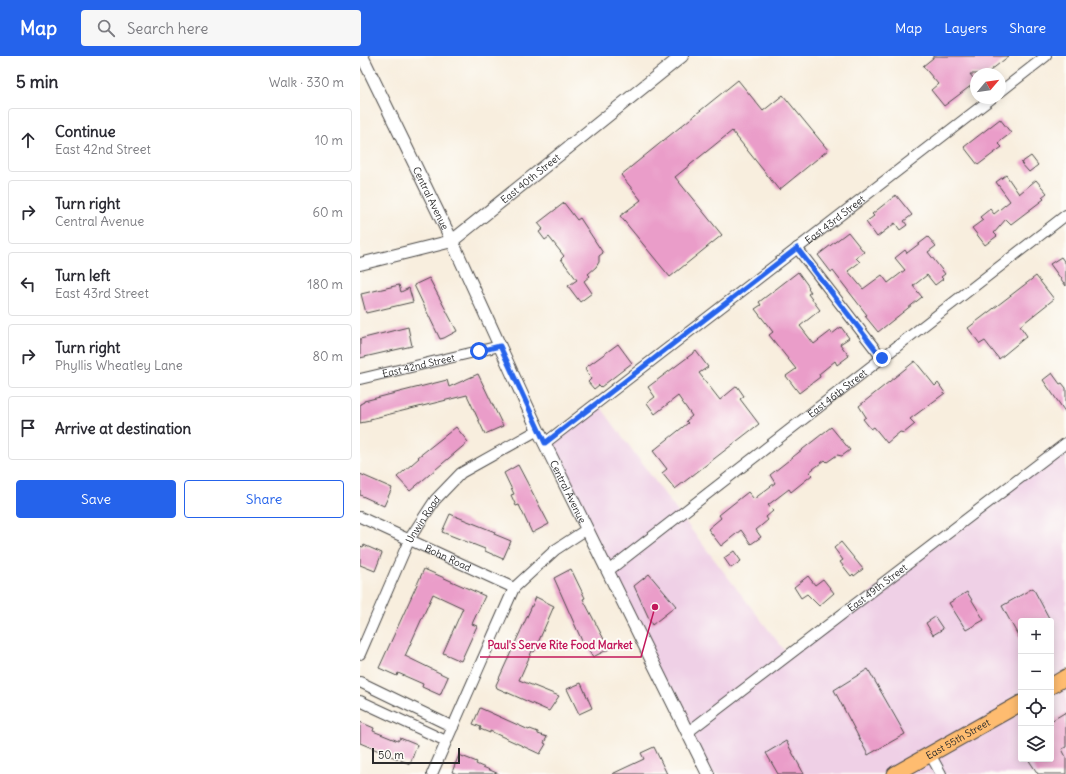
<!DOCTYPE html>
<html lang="en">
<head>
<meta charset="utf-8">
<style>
	:root { --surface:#fff; --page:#f7f7f7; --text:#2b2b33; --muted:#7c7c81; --line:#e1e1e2; --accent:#2563eb }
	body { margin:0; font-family:Delius,sans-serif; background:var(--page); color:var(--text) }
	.controls { position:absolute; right:12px; bottom:12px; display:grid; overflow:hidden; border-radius:4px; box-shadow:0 2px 10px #0003 }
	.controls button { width:36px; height:36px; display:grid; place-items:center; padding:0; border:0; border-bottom:1px solid var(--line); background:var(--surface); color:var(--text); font:20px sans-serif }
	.compass { position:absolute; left:610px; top:12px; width:36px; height:36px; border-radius:50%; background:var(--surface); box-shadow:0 2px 10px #0003; rotate:61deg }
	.scale { position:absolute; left:12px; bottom:10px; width:88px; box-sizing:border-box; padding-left:4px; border:2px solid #2b2b2b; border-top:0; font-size:11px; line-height:14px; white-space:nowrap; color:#2b2b2b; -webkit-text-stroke:3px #fdfcf7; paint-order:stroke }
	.stop { position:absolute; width:12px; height:12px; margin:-9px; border:3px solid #2563eb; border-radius:50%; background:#fff }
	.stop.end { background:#2563eb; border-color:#fff; box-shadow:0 1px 4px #0008 }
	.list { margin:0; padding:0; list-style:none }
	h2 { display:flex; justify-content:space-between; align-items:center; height:52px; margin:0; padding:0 16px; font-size:17px }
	h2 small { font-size:13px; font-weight:400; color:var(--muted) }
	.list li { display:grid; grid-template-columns:26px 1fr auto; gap:12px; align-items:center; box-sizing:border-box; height:64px; margin:0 8px 8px; padding:0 8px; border:1px solid var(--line); border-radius:4px }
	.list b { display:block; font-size:15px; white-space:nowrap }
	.list p { margin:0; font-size:13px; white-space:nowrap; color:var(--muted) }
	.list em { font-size:13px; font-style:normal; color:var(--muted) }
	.actions { display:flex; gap:8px; padding:12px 16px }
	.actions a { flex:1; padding:9px 0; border:1px solid var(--accent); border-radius:4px; text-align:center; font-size:14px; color:var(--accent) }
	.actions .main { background:var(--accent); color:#fff }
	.icon { flex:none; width:22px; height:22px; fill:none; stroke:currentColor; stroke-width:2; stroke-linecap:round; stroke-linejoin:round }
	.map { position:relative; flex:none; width:706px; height:718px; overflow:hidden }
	header { display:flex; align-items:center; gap:24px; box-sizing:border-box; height:56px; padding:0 20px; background:var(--accent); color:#fff }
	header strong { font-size:19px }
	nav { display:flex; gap:22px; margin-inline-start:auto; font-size:14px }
	.search { width:280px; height:36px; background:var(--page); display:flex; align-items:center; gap:10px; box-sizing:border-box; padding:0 14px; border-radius:4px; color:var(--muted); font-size:15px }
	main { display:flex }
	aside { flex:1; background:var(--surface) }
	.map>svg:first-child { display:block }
</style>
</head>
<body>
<header>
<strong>Map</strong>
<div class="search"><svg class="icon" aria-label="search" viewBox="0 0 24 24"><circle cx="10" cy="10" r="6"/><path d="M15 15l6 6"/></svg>Search here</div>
<nav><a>Map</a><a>Layers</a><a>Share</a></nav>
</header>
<main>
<aside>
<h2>5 min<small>Walk · 330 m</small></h2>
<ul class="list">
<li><svg class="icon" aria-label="ahead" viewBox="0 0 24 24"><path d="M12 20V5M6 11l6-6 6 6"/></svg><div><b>Continue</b><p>East 42nd Street</p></div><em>10 m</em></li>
<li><svg class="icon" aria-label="right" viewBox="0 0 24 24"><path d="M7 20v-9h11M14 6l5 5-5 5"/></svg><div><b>Turn right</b><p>Central Avenue</p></div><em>60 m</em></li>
<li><svg class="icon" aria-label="left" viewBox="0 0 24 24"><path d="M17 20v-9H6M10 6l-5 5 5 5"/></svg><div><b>Turn left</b><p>East 43rd Street</p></div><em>180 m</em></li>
<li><svg class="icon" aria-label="right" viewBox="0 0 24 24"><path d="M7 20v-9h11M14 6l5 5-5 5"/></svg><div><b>Turn right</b><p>Phyllis Wheatley Lane</p></div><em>80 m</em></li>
<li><svg class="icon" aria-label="arrive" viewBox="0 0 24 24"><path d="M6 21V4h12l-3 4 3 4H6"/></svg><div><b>Arrive at destination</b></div></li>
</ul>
<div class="actions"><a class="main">Save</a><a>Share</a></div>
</aside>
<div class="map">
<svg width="706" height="718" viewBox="0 0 706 718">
	<rect width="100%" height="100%" fill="#fdfcf7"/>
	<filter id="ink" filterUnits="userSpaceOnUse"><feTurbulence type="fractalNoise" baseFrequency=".025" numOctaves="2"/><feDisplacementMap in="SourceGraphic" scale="8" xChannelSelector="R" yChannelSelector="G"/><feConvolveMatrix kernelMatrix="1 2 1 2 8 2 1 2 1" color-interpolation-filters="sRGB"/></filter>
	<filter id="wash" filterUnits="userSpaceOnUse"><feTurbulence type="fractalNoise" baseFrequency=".012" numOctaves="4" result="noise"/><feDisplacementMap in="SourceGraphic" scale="16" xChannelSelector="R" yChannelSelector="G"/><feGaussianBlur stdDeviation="0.9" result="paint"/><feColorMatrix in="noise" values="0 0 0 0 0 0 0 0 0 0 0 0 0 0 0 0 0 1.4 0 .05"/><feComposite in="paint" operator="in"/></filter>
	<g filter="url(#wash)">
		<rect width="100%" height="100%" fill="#f8eede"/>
		<path fill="#efd0e6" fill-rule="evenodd" d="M 237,346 L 320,459 L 428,599 L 706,387 L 706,718 L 348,718 L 185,387 ZM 661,565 L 691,565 L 691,703 L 661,703 Z"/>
		<g id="blocks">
			<g fill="#ea9dc9">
				<polygon points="573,0 649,0 626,18 610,18 616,26 584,50 571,34 578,28 563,10 573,2"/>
				<polygon points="378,24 403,55 423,39 468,94 419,134 372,75 315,121 362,179 310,221 260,160 281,144 261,119"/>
				<polygon points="640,63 651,77 638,87 642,91 618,109 604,91"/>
				<polygon points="671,100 678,109 669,116 661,107"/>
				<polygon points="646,119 659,138 676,124 687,137 682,141 684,143 651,168 646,163 634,177 637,180 625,189 612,172 623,164 620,161 630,153 634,158 650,145 636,126"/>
				<polygon points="536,139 552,159 544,165 547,169 540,174 535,167 517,181 506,166 514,160 512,158"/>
				<polygon points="204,147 217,164 220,162 243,197 239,200 239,206 236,211 228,218 230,220 224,225 232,237 220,246 208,230 217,224 201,203 204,200 189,181 185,184 179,176 183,173 178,167"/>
				<polygon points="488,176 504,196 496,202 500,206 488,215 503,233 522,219 528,227 545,214 535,202 545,194 547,197 568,181 576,190 568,196 585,218 581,221 583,223 575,229 567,219 553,230 562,241 518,276 505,260 507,259 473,215 471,216 458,199"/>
				<polygon points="701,201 706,208 706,230 690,208"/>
				<polygon points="438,216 449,231 448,232 451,236 448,238 460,254 440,270 454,288 471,275 472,278 481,271 489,282 480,288 489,300 477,309 475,305 459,318 460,321 439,337 426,320 436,313 409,279 413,276 395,253 401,249 399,246"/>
				<polygon points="676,220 694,243 660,270 667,280 639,303 625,285 620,288 608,272"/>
				<polygon points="69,222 97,275 84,282 80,283 54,229"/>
				<polygon points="39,229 41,236 49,232 53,246 6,257 1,238"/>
				<polygon points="48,271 52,290 0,302 0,283"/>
				<polygon points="258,288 272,307 241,331 239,329 234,333 228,326 231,323 225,312"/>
				<polygon points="336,295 348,311 339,317 360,344 377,330 384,340 380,343 399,368 315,433 302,417 307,413 293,395 328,367 326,365 332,360 318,340 295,358 287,347 295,341 288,331"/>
				<polygon points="555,305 575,330 578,327 585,337 550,363 555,368 544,377 540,376 527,387 514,371 511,373 503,363 506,361 499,350"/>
				<polygon points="692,317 700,328 702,327 706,332 706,357 683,324"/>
				<polygon points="118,318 143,370 125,378 107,339 10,363 10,365 0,367 0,348 4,346 4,345 87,324 89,331"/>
				<polygon points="96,371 108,386 50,435 37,421 59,402 58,401"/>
				<polygon points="471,371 490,394 482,400 477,399 467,406 465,404 449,416 452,419 431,436 429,433 408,449 413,455 406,461 408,464 396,474 401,481 391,488 381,474 361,490 348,473 361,462 359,459 388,436 394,443 415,427 410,419"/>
				<polygon points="158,409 189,468 172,477 159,449 156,450 151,439 154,438 144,417"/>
				<polygon points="0,418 32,432 24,450 0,439"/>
				<polygon points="90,458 135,476 134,478 151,485 143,503 125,495 125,493 82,476"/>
				<polygon points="481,486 503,513 494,520 493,518 491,520 480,506 483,504 474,492"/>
				<polygon points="4,489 22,497 15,515 0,509 0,490 3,491"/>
				<polygon points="374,495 381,505 371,512 364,502"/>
				<polygon points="64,513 125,540 112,568 117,570 101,605 83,597 103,552 73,538 45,600 88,621 80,639 62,631 63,628 38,617 37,620 19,612"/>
				<polygon points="211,513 225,542 223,543 249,593 233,601 223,584 222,585 194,522"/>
				<polygon points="289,518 316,550 292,569 274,530"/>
				<polygon points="448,520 455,529 463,523 474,537 459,550 447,538 441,542 434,531"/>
				<polygon points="673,532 689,562 683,565 661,565 661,585 642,550"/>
				<polygon points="607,536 624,564 606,574 589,547"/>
				<polygon points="176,541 194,550 174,596 172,595 159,624 199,640 189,655 137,632 136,629"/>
				<polygon points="575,561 583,573 573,579 566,567"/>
				<polygon points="508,613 545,678 508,699 474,634"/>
				<polygon points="221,627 232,652 219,658 207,633"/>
				<polygon points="120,652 169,674 170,673 178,676 178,678 187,681 184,687 186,688 180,698 130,675 130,677 120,673 121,671 113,668"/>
				<polygon points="706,656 706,691 702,693 706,701 706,718 678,718 668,703 691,703 691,665"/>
				<polygon points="0,666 14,672 13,675 38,685 40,682 57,689 50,708 0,687"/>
				<polygon points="426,685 444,718 418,718 406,697"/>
				<polygon points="294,691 307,718 252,718 284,703 281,697"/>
				<polygon points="99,699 117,706 116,708 139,718 97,718 92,716"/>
			</g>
		</g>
	</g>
	<g filter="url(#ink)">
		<use href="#blocks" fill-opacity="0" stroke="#4a4846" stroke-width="1"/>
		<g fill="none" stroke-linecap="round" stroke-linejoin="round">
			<g stroke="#4a4846" stroke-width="12">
				<g id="minor">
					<polyline points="640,36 686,0"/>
					<polyline points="437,192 522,302"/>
					<path id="s1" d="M 0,323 L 140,290"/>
					<path id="s2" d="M 185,387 L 632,42"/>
					<path id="s3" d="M 0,461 L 154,532"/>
					<path id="s4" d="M 248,515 L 706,159"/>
					<path id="s5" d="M 0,598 L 50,482 L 75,444 L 101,417 L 178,374"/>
					<polyline points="0,626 93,671"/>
					<polyline points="0,645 86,685"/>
					<path id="s6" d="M 328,676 L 706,387"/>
					<polyline points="570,698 581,718"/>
					<polyline points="72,718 154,532 195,494 227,473"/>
				</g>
			</g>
			<g stroke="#4a4846" stroke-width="14">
				<g id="tertiary">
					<path id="s7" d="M 2,0 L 92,185 L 178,374 L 348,718"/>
					<path id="s8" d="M 0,208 L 92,185 L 322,0"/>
				</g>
			</g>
			<g stroke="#4a4846" stroke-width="17">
				<g id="primary">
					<polyline points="691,630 706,621"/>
					<path id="s9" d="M 535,718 L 661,647"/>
				</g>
			</g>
			<use href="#minor" stroke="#fff" stroke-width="10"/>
			<use href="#tertiary" stroke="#fff" stroke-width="12"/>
			<use href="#primary" stroke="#febc70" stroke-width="15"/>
		</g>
	</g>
	<g fill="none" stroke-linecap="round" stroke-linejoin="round" filter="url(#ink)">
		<polyline stroke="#2563eb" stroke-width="5" points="119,295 140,290 185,387 437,192 522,302"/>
	</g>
	<g text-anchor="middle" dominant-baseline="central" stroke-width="4" stroke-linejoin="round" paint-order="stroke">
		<g font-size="10" fill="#2b2b2b" stroke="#fdfcf7">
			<text stroke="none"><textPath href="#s8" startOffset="195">East 40th Street</textPath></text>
			<text stroke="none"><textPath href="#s7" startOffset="158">Central Avenue</textPath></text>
			<text stroke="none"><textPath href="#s2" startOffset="366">East 43rd Street</textPath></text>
			<text stroke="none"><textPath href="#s1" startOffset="60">East 42nd Street</textPath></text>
			<text stroke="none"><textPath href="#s4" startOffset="290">East 46th Street</textPath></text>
			<text stroke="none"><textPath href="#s7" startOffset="482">Central Avenue</textPath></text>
			<text stroke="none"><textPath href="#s5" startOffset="149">Unwin Road</textPath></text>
			<text stroke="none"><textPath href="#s3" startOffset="97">Bohn Road</textPath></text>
			<text stroke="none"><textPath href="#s6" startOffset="238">East 49th Street</textPath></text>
			<text stroke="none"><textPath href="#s9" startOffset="72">East 55th Street</textPath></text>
		</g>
	</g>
	<path fill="none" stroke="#c2185b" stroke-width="1.5" d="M295 551L281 601H120"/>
	<circle fill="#c2185b" stroke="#fdfcf7" stroke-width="1.5" cx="295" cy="551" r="4"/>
	<g font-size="11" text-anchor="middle" font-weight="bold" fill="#c2185b" stroke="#fdfcf7" stroke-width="4" stroke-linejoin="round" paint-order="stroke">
		<text x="200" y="593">Paul's Serve Rite Food Market</text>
	</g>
</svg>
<div class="controls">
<button>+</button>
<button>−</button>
<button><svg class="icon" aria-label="locate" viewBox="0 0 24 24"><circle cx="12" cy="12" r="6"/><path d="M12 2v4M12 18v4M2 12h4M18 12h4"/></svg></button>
<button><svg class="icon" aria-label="layers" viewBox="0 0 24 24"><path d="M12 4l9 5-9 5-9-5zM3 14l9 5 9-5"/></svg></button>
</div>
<svg class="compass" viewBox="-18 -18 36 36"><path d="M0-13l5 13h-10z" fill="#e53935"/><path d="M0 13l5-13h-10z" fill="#7c7c81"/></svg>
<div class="scale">50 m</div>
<div class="stop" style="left:119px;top:295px"></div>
<div class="stop end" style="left:522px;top:302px"></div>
</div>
</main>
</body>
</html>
